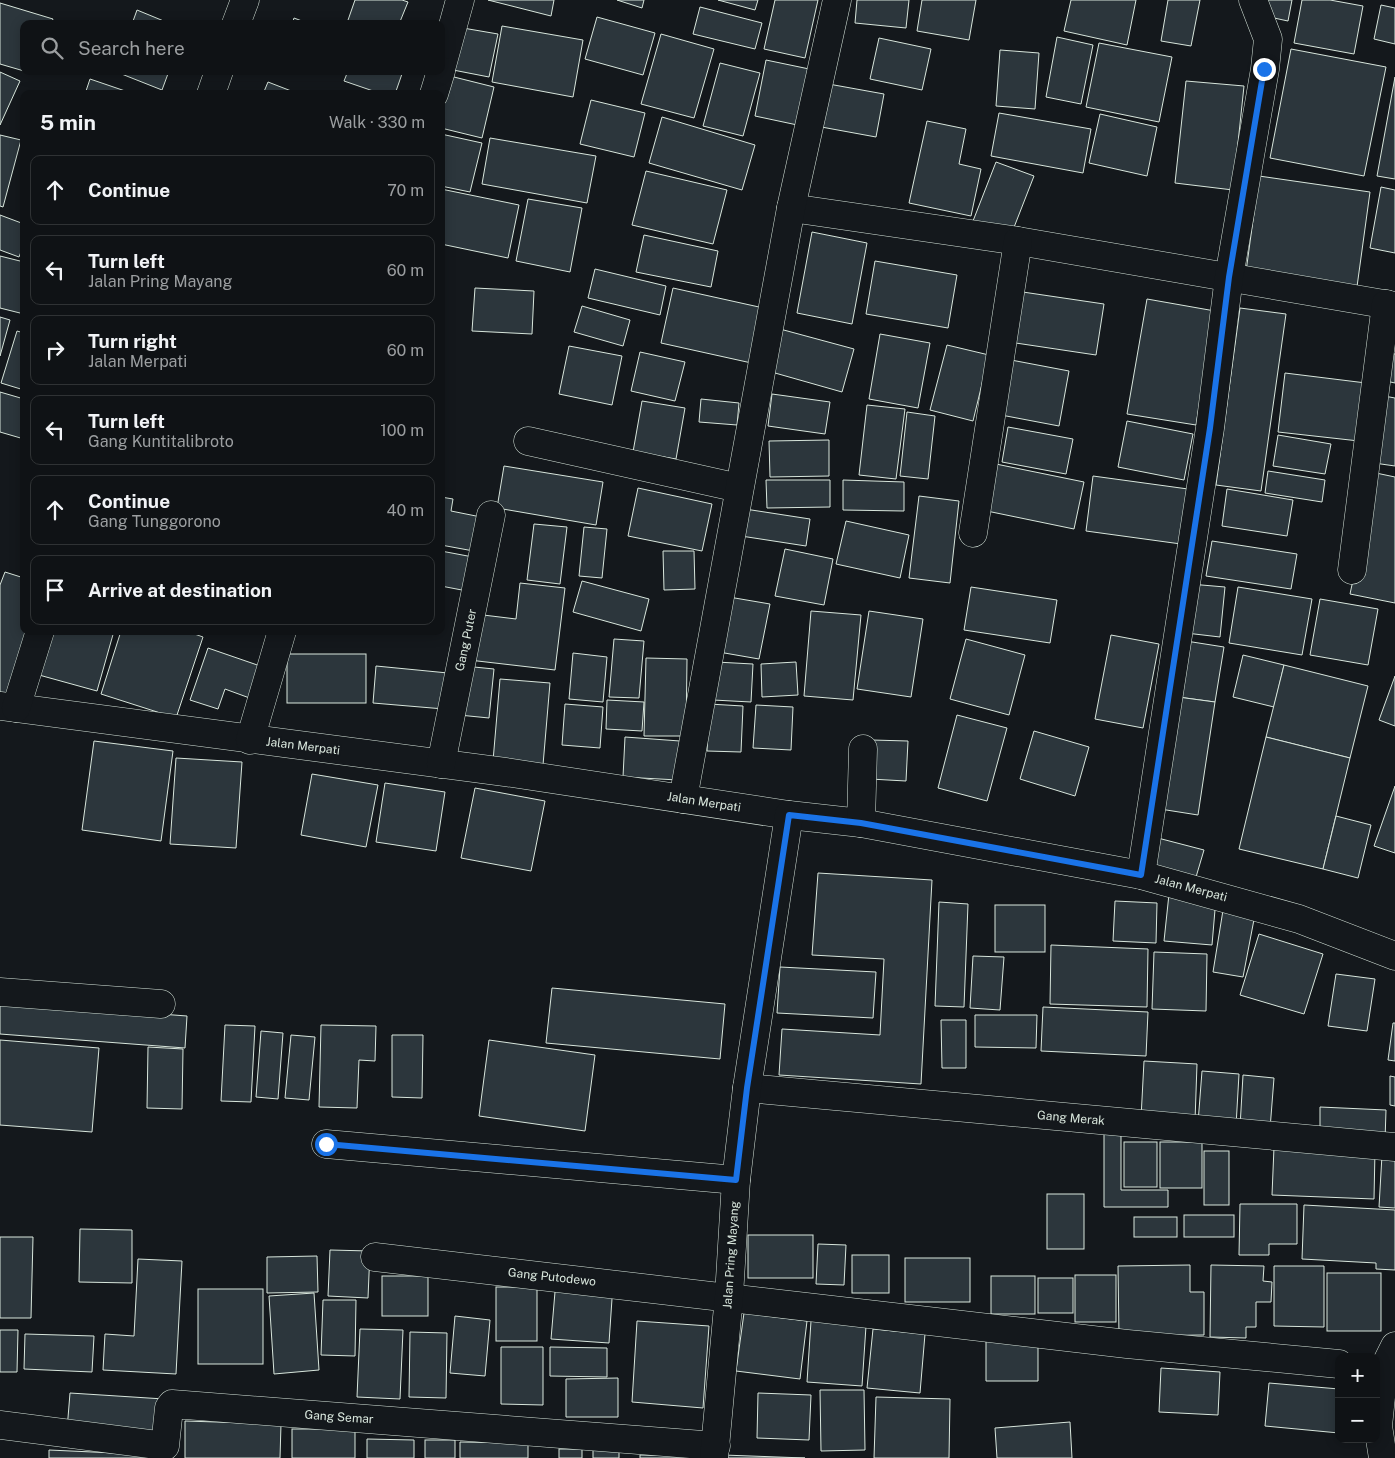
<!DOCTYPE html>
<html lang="en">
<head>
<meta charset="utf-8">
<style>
	:root { --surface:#0f1215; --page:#1d2022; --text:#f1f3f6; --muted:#9b9ea0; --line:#2f3234 }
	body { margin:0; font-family:"Public Sans",sans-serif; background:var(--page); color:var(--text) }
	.controls { position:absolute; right:15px; bottom:15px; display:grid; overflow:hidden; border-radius:10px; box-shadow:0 2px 12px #0003 }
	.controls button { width:45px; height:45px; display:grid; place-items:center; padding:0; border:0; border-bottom:1px solid var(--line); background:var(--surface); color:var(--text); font:25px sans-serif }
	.stop { position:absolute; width:15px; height:15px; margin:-11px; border:4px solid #1a73e8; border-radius:50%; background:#fff }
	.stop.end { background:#1a73e8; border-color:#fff; box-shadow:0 1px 5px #0008 }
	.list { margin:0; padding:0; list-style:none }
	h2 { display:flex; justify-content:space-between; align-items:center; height:65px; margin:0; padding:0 20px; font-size:21px }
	h2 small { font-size:16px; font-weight:400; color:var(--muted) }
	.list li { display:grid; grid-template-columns:32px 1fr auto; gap:15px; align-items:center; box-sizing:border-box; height:70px; margin:0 10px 10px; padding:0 10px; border:1px solid var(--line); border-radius:10px }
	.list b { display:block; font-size:19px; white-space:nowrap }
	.list p { margin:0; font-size:16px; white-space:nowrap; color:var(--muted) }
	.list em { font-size:16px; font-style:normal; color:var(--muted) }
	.icon { flex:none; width:28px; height:28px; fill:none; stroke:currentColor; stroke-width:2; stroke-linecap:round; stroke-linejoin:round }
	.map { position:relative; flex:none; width:1395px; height:1458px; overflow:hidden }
	.search { position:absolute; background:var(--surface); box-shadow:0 2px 12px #0003; left:20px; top:20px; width:425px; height:55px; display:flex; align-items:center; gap:12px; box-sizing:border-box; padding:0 18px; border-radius:10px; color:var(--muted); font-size:19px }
	.panel { position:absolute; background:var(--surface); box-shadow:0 2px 12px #0003; left:20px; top:90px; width:425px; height:545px; border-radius:10px }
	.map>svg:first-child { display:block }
</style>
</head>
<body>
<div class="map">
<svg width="1395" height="1458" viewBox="0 0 1395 1458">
	<rect width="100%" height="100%" fill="#14181c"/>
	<g fill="#2c363c" stroke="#d8e6dc">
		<polygon points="355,0 402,0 408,2 399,24 350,24 347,23"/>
		<polygon points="488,0 554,0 551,16"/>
		<polygon points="617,0 644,0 642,8"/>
		<polygon points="718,0 758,0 755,10"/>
		<polygon points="775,0 818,0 805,58 764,49"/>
		<polygon points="857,0 909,0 906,28 855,23"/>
		<polygon points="922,0 976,0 969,40 917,31"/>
		<polygon points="1071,0 1136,0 1127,45 1064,31"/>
		<polygon points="1168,0 1200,0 1191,46 1161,41"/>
		<polygon points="1263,0 1292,0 1288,21 1260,15"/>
		<polygon points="1302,0 1330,0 1363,6 1354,54 1294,43"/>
		<polygon points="0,3 53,19 51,24 24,24 24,71 0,64"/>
		<polygon points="1381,5 1395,8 1395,44 1374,39"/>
		<polygon points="700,7 762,23 755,49 693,34"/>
		<polygon points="137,10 171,24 132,24"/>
		<polygon points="597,17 655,33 643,75 585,59"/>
		<polygon points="294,18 310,24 292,24"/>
		<polygon points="502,26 583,40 573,97 492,82"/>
		<polygon points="457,27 498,34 489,77 448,69"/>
		<polygon points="661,34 714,49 694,118 641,104"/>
		<polygon points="1057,37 1093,45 1081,104 1046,97"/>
		<polygon points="879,38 931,49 922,90 870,79"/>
		<polygon points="1099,43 1172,57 1159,122 1086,107"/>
		<polygon points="1291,49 1386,67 1364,176 1270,158"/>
		<polygon points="1000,50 1039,53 1035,109 996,106"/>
		<polygon points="766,60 814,70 802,126 755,116"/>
		<polygon points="720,63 760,73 743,136 703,126"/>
		<polygon points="114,71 169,71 162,90"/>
		<polygon points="348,71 403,71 395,94 382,94 344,81"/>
		<polygon points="0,72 20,81 0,125"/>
		<polygon points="446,75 494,87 482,138 441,128 441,94"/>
		<polygon points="1395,77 1395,179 1377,176"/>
		<polygon points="90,79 134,94 85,94"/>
		<polygon points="1186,81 1244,86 1233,190 1175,183"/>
		<polygon points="268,82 299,94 263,94"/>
		<polygon points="823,83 884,94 876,137 816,126"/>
		<polygon points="591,100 645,113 634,157 580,144"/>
		<polygon points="999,113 1091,129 1083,173 991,156"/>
		<polygon points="1100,114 1157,127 1147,176 1089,163"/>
		<polygon points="662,117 755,145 742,190 649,163"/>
		<polygon points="927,121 966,129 959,164 981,169 971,216 909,203"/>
		<polygon points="441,134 482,143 470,192 441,186"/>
		<polygon points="0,135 21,140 3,207 0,206"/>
		<polygon points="490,138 596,156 587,203 482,184"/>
		<polygon points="996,162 1034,176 1011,235 973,221"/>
		<polygon points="646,171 727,190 713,244 632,225"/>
		<polygon points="1259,176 1370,192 1356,294 1245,279"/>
		<polygon points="1381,187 1395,190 1395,253 1370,248"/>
		<polygon points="441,189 519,205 508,258 441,244"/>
		<polygon points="528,199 582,208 570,272 516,261"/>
		<polygon points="0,215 24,224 24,244 19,257 0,250"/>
		<polygon points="812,232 867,243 852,324 797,313"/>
		<polygon points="644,235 718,251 711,287 636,272"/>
		<polygon points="0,256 24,262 24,314 0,308"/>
		<polygon points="875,261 957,275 948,328 866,314"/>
		<polygon points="595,269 666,286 660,315 588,298"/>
		<polygon points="475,288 534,291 532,334 472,331"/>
		<polygon points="673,288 768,309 756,364 661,343"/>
		<polygon points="1016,291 1104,304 1096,355 1009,342"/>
		<polygon points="1147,299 1215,311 1196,425 1127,414"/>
		<polygon points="582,306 630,320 623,346 574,332"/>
		<polygon points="1240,308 1286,314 1261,491 1216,485"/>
		<polygon points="0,317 10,320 0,356"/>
		<polygon points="780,329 854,349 842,392 768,371"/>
		<polygon points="17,331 24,333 24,390 1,383"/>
		<polygon points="880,334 930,343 918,408 869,399"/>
		<polygon points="947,345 989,355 973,421 930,410"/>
		<polygon points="569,346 622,356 612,405 559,394"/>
		<polygon points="640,352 685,362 675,401 631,391"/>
		<polygon points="1389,353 1395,354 1395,383 1386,381"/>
		<polygon points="1011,360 1069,371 1059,426 1001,415"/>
		<polygon points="1285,373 1366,383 1359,441 1278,432"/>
		<polygon points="0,392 24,399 24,439 0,432"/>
		<polygon points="772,394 830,402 825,434 768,426"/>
		<polygon points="1384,396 1395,398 1395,466 1374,463"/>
		<polygon points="701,399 739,403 737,425 699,422"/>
		<polygon points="642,401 685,408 676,459 633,452"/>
		<polygon points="867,405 905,409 896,479 859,475"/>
		<polygon points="907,412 935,416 928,479 900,476"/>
		<polygon points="1127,421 1193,434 1184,480 1118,467"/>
		<polygon points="1008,427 1073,439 1066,474 1002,462"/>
		<polygon points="1278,435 1331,444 1325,474 1273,466"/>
		<polygon points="829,440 829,476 770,477 769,441"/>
		<polygon points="991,463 1084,482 1074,529 982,510"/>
		<polygon points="504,466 603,482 596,525 497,508"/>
		<polygon points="1268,471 1325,480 1322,502 1265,493"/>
		<polygon points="1376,473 1395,477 1395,603 1350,594"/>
		<polygon points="1093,476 1188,489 1181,544 1086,531"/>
		<polygon points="766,480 830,480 830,507 767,508"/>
		<polygon points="843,480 904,482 904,511 843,510"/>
		<polygon points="638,488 712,504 702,551 628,536"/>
		<polygon points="1227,489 1293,500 1287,536 1222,526"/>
		<polygon points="919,496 959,501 950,583 909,578"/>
		<polygon points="441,497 453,499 451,511 486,518 479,552 441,545"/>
		<polygon points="745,509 810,519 806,546 741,536"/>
		<polygon points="846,521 909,535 900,578 836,564"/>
		<polygon points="534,524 567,527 560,584 527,580"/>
		<polygon points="584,527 607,529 602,578 579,576"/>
		<polygon points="1212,541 1297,554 1291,589 1206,576"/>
		<polygon points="785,549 833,559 824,605 775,596"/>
		<polygon points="441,551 473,557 467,591 441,586"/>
		<polygon points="663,551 694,551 695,589 664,590"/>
		<polygon points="5,572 24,578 24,631 30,631 7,695 0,693 0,585"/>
		<polygon points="582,581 649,599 641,631 573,612"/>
		<polygon points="520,583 565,588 555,670 469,660 475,614 516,619"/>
		<polygon points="1190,584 1225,587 1220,637 1186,633"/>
		<polygon points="971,587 1057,600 1050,643 964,630"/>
		<polygon points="1238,587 1312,599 1302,655 1229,643"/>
		<polygon points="723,596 770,604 759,659 713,651"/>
		<polygon points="1320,599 1378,609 1368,665 1310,655"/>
		<polygon points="811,611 861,615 853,700 804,696"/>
		<polygon points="869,611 923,619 911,697 857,689"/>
		<polygon points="52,631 114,631 97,691 39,675"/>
		<polygon points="121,631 186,631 203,637 176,718 101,694"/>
		<polygon points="1111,635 1159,644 1143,728 1095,719"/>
		<polygon points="614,639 644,641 639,698 609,697"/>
		<polygon points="966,639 1025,655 1009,715 950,699"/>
		<polygon points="1186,641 1224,647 1215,702 1178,697"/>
		<polygon points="208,648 266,668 255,700 225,689 218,709 190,700"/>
		<polygon points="573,653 607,657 603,702 569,699"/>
		<rect x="287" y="654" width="79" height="49"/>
		<polygon points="1243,655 1284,665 1274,707 1233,697"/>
		<polygon points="646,658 687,659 686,736 644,736"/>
		<polygon points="716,662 753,664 751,702 713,700"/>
		<polygon points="796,662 798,695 762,697 761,664"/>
		<polygon points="1284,665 1368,686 1350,758 1266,737"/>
		<polygon points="376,666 448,673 444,709 373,703"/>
		<polygon points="464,666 494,669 489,718 459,715"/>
		<polygon points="1395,676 1395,726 1379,720"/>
		<polygon points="500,679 550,683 543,765 493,761"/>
		<polygon points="1178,697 1215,702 1198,815 1160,809"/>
		<polygon points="607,700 644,702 642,731 606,729"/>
		<polygon points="565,704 603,707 600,748 562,745"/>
		<polygon points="709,704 743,706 741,752 707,751"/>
		<polygon points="756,705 793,707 791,750 753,748"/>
		<polygon points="957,715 1007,728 987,801 938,788"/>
		<polygon points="1034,731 1089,747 1075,796 1020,779"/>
		<polygon points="625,737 680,741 678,780 623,777"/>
		<polygon points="1266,737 1350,758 1323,869 1239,849"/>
		<polygon points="872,740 908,741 906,781 870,779"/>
		<polygon points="94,741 173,751 161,841 82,830"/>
		<polygon points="176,758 242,762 236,848 170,844"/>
		<polygon points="312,774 378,785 366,847 301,835"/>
		<polygon points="385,783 445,792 436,851 376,842"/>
		<polygon points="1395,786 1395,853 1374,846"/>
		<polygon points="475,788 545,801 531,871 461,858"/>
		<polygon points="1336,816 1371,825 1358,878 1323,869"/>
		<polygon points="1154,837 1204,850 1196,877 1146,864"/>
		<polygon points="818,873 932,880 921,1084 779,1075 782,1029 880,1035 884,959 812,955"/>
		<polygon points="1169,894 1216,898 1212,945 1164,941"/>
		<polygon points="1115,901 1157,903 1156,943 1113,941"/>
		<polygon points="939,902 968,904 964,1007 935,1006"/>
		<polygon points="1224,904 1256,909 1243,977 1213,972"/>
		<rect x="995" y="905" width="50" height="47"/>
		<polygon points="1259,934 1323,954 1304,1014 1240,995"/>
		<polygon points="1051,945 1148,949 1147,1007 1050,1004"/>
		<polygon points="1154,952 1207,954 1206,1011 1152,1009"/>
		<polygon points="973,956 1004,957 1000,1010 970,1008"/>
		<polygon points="780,967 876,972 873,1018 777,1013"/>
		<polygon points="1336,974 1375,979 1367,1031 1328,1026"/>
		<polygon points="552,988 725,1004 720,1059 546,1043"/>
		<polygon points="0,1002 187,1016 185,1048 0,1034"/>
		<polygon points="1043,1007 1148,1012 1146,1056 1041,1051"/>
		<polygon points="975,1015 1037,1015 1036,1048 975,1047"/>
		<polygon points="941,1020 966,1020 966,1068 942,1068"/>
		<polygon points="1393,1023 1395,1023 1395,1061 1388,1060"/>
		<polygon points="225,1025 255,1026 251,1102 221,1101"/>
		<polygon points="321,1025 376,1026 375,1061 359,1060 357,1108 319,1107"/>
		<polygon points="261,1031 283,1033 278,1099 256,1097"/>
		<polygon points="291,1035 315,1037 309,1100 285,1098"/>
		<polygon points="392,1035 423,1035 422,1098 392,1097"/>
		<polygon points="0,1040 99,1048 92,1132 0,1125"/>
		<polygon points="489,1040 595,1055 585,1131 479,1116"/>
		<polygon points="148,1047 183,1049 182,1109 147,1108"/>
		<polygon points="1144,1061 1197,1064 1195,1121 1141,1118"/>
		<polygon points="1202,1071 1239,1074 1236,1126 1198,1123"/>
		<polygon points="1243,1075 1274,1078 1270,1129 1240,1127"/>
		<polygon points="1390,1076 1395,1077 1395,1106 1390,1105"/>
		<polygon points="1320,1107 1386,1110 1385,1141 1320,1138"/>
		<polygon points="1104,1131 1121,1131 1121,1190 1168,1190 1168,1207 1104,1207"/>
		<rect x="1124" y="1142" width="33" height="45"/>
		<rect x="1160" y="1142" width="42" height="46"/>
		<polygon points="1274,1147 1375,1150 1374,1199 1272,1195"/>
		<rect x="1204" y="1151" width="25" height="54"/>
		<polygon points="1382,1155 1395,1155 1395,1208 1379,1207"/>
		<rect x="1047" y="1194" width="37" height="55"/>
		<polygon points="1240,1204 1297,1204 1297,1244 1269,1244 1269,1255 1239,1255"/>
		<polygon points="1304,1205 1395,1210 1395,1270 1376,1269 1376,1263 1302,1259"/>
		<rect x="1184" y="1215" width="50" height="22"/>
		<rect x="1134" y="1217" width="43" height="20"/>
		<polygon points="80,1229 132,1230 132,1283 79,1282"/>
		<rect x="748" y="1235" width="65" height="43"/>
		<polygon points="0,1237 33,1237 31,1318 0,1318"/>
		<polygon points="818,1244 846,1245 844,1285 816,1284"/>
		<polygon points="330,1250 370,1251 368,1298 328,1296"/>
		<rect x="852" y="1255" width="37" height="38"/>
		<polygon points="317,1256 318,1292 267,1293 267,1257"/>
		<rect x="905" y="1258" width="65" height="44"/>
		<polygon points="138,1259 182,1261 176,1374 103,1370 105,1334 134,1336"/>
		<polygon points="1190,1265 1190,1292 1204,1292 1204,1335 1119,1336 1118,1266"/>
		<polygon points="1211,1265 1264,1266 1263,1281 1272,1282 1271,1302 1256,1302 1256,1327 1246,1327 1246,1338 1210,1337"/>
		<polygon points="1274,1266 1324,1266 1324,1327 1274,1326"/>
		<rect x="1327" y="1273" width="54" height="58"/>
		<rect x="1075" y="1275" width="41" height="47"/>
		<rect x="382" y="1276" width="46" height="40"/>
		<rect x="991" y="1276" width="44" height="38"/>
		<rect x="1038" y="1278" width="35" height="35"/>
		<polygon points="556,1280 613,1284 609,1343 551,1339"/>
		<rect x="496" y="1287" width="41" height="54"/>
		<rect x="198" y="1289" width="65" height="75"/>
		<polygon points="314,1293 319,1370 274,1374 269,1296"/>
		<polygon points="323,1300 356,1300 355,1356 321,1355"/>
		<polygon points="744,1313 807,1321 800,1379 736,1371"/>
		<polygon points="455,1316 490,1320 485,1376 450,1373"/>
		<polygon points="637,1321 709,1326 703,1408 632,1402"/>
		<polygon points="811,1321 866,1326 862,1386 807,1382"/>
		<polygon points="360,1329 403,1330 400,1399 357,1397"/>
		<polygon points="873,1329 925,1334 920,1393 867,1388"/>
		<polygon points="0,1330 18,1330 17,1372 0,1372"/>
		<polygon points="410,1332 447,1333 446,1398 409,1397"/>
		<polygon points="25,1334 94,1336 92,1372 24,1369"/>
		<polygon points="986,1340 1038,1341 1038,1381 986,1381"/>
		<polygon points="501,1347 543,1347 543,1405 501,1404"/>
		<polygon points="550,1347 607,1348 607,1377 550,1376"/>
		<polygon points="1161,1368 1220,1372 1218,1415 1159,1412"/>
		<polygon points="618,1378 618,1417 566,1417 566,1379"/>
		<polygon points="1269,1383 1339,1389 1339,1433 1265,1426"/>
		<polygon points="820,1390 864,1390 865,1450 821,1451"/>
		<polygon points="70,1393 164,1399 162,1436 67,1430"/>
		<polygon points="758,1393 811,1395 809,1440 757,1438"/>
		<polygon points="876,1397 950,1399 949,1458 874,1458"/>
		<polygon points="185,1421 281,1424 280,1458 185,1458"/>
		<polygon points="1070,1422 1072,1458 997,1458 995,1428"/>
		<rect x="292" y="1429" width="63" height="29"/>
		<polygon points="367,1439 414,1440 414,1458 367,1458"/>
		<rect x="425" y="1440" width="30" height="18"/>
		<polygon points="460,1442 528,1443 528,1458 460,1458"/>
		<rect x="559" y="1449" width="23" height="9"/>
		<rect x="593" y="1449" width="26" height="9"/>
		<polygon points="49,1450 158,1455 158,1458 49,1458"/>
		<polygon points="640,1455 693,1456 692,1458 640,1458"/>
		<polygon points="723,1455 805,1458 723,1458"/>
	</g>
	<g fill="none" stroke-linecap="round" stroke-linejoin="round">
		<g stroke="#d8e6dc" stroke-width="29">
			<g id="minor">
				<polyline points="236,24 245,0"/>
				<polyline points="441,69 460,0"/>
				<polyline points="211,94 219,71"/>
				<polyline points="434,94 441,71"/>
				<polyline points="791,208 1018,241 1395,306"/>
				<polyline points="528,441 739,488"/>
				<polyline points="973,533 1018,241"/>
				<polyline points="1352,570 1386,304"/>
				<polyline points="0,706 505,772 789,815 861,823 1141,875 1299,919 1395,956"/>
				<polyline points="16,708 40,631"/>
				<polyline points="250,740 282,631"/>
				<polyline points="441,764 491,515"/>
				<polyline points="683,799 791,208 837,0"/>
				<polyline points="861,823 863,749"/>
				<polyline points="1141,875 1210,428 1229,277 1265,69 1268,39 1253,0"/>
				<polyline points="0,992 161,1004"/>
				<polyline points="747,1088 1395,1147"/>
				<polyline points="326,1144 736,1180"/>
				<polyline points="375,1257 1127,1344 1339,1364"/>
				<polyline points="0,1425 165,1446 169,1408 172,1404 716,1446"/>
				<polyline points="714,1458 729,1296 736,1180 747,1088 789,815"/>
				<polyline points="1383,1458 1378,1426 1384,1368 1395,1346"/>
			</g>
		</g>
		<use href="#minor" stroke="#14181c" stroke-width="28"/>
	</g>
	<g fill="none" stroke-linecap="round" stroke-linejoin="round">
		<polyline stroke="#1a73e8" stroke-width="6" points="326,1144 736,1180 747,1088 789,815 861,823 1141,875 1210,428 1229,277 1264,69"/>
	</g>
	<g text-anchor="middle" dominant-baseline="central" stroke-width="4" stroke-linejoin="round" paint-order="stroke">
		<g font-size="12" fill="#d8e6dc" stroke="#14181c">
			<text transform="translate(466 640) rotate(-78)">Gang Puter</text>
			<text transform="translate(303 746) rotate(7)">Jalan Merpati</text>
			<text transform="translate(704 802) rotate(9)">Jalan Merpati</text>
			<text transform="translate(1191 888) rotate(15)">Jalan Merpati</text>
			<text transform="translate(1071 1118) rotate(5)">Gang Merak</text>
			<text transform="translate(731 1255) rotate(-86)">Jalan Pring Mayang</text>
			<text transform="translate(552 1277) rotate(6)">Gang Putodewo</text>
			<text transform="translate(339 1417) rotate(4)">Gang Semar</text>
		</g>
	</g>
</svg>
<div class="controls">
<button>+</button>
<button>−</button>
</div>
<div class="stop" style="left:326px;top:1144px"></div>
<div class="stop end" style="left:1264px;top:69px"></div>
<div class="search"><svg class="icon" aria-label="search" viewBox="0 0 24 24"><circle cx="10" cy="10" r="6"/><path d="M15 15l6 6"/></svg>Search here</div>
<section class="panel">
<h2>5 min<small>Walk · 330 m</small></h2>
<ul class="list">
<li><svg class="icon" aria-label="ahead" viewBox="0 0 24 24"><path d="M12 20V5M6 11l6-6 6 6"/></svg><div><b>Continue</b></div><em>70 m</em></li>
<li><svg class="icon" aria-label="left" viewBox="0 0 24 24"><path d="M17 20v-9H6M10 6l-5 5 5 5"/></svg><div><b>Turn left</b><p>Jalan Pring Mayang</p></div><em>60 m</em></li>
<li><svg class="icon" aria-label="right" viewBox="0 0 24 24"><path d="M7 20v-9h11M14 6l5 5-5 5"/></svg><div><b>Turn right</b><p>Jalan Merpati</p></div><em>60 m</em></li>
<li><svg class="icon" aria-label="left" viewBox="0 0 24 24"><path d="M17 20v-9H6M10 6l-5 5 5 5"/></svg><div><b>Turn left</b><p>Gang Kuntitalibroto</p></div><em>100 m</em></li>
<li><svg class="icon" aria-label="ahead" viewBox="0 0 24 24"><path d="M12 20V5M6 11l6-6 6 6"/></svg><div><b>Continue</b><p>Gang Tunggorono</p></div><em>40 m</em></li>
<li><svg class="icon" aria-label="arrive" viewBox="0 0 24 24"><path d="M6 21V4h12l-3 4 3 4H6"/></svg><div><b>Arrive at destination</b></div></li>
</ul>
</section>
</div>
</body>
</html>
